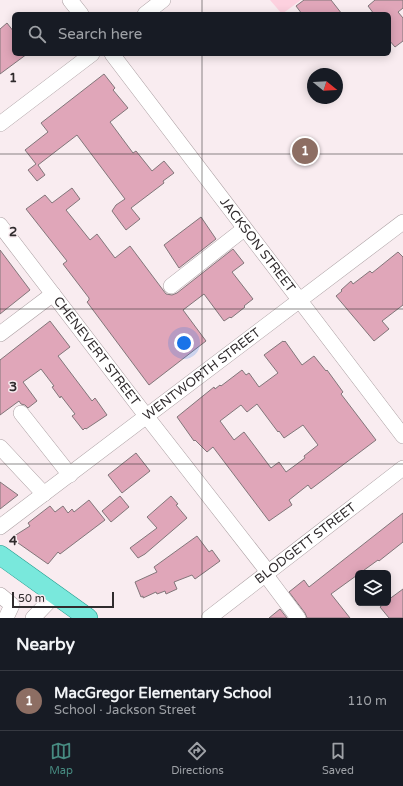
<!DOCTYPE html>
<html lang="en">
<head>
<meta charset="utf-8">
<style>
	:root { --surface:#171b24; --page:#20242c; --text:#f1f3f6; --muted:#9ea1a6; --line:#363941; --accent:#478b81 }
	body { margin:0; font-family:"Varela Round",sans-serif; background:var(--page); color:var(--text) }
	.controls { position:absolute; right:12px; bottom:12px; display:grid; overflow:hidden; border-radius:6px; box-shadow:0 2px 10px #0003 }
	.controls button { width:36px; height:36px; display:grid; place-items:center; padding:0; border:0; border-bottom:1px solid var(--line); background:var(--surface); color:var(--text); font:20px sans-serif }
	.compass { position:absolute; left:307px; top:68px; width:36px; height:36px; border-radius:50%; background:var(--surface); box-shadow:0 2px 10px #0003; rotate:108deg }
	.scale { position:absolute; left:12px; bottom:10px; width:102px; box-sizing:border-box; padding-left:4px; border:2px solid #302b2d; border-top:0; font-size:11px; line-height:14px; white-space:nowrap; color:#302b2d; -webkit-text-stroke:3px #f9ecf0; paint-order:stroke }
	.you { position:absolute; left:184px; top:343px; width:14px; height:14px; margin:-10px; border:3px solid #fff; border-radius:50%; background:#1a73e8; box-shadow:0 0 0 6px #1a73e833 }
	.badge { display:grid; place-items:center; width:26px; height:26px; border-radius:50%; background:var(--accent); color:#fff; font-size:13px; font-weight:700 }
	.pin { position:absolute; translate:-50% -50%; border:2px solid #fff; box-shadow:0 1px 4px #0006 }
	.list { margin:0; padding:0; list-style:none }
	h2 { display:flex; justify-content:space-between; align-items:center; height:52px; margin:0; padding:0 16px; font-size:17px }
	h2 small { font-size:13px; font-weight:400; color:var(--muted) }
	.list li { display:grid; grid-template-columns:26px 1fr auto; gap:12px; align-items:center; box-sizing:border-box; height:60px; padding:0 16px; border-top:1px solid var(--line) }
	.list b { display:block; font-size:15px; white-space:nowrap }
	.list p { margin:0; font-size:13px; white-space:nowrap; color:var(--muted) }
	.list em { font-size:13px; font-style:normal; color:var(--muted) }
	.icon { flex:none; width:22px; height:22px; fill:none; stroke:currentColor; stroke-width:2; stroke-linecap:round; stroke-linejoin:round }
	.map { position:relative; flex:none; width:403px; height:618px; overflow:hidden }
	.search { position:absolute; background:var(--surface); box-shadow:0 2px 10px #0003; left:12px; right:12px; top:12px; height:44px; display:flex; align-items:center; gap:10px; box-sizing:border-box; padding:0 14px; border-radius:6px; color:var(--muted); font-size:15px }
	.sheet { height:112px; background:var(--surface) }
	nav { display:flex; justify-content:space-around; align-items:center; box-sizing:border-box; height:56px; border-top:1px solid var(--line); background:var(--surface); font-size:11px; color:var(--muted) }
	nav a { display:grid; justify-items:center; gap:2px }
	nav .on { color:var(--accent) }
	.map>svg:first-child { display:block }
</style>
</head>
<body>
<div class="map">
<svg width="403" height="618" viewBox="0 0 403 618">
	<rect width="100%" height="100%" fill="#f9ecf0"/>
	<polygon fill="#fdd1df" points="270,0 301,0 282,14"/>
	<g fill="#e0a6b9" stroke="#82767a" fill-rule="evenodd">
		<polygon points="304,0 331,0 342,14 302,14 296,6"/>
		<polygon points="375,0 403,0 403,8 398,12 403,18 403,41 395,47 389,40 389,14 374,14 368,6"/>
		<polygon points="7,23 14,32 14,54 27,54 0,74 0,29"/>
		<polygon points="104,74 115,88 113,90 128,108 110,122 133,153 136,151 152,171 164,161 174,173 163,181 164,183 131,208 140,219 126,230 112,211 116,205 125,199 77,135 38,165 45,175 37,181 28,170 36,164 25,150 48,132 41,123"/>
		<polygon points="72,188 80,199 66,210 90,240 97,234 115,258 130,246 166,294 172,295 177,293 233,249 244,263 232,272 253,299 244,306 245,307 231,318 230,317 224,321 204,294 183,310 206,341 149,385 87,302 89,300 89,298 63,264 67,261 26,209 45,195 52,203"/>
		<polygon points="201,217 216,239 179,268 164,245"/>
		<polygon points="0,250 30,290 0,314"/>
		<polygon points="398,252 403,257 403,305 382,321 389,329 374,341 336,296 342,291 341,290 351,281 353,284 370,271 372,273"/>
		<polygon points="50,321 70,347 58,356 92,401 95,398 107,415 86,429 85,428 83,430 72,416 75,414 61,396 60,398 52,387 54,386 41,369 23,382 37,401 28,408 25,405 21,404 19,401 0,415 0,360"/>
		<path d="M 283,341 L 284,342 L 285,341 L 302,365 L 314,356 L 326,371 L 327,370 L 343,392 L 341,394 L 376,440 L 311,489 L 308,485 L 289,500 L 292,505 L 269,521 L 213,447 L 207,452 L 195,440 L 194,441 L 177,417 L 214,387 L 215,389 L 220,385 L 221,386 L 242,370 L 246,375 L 249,373 L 259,387 L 278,373 L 264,355 ZM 257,404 L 278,432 L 279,431 L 284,438 L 303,425 L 318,445 L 304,456 L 305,458 L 286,472 L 279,462 L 271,468 L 244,432 L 234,440 L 220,421 L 241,405 L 247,412 Z"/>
		<polygon points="136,453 150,471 122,493 108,475"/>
		<polygon points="0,482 18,495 0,509"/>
		<polygon points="120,496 129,507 111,522 102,511"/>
		<polygon points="171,496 178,504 176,505 187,518 145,554 138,558 130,548 157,528 147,517"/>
		<polygon points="89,500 105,520 60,554 58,552 48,564 11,538 30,526 28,523 50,506 55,512 63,506 68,513 72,509 74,512"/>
		<polygon points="403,513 403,542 379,561 378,560 331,594 350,618 307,618 305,613 289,592 304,580 309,587"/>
		<polygon points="197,536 209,552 212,550 220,561 195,579 192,575 174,582 177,589 166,594 165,591 157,594 156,592 143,598 143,596 141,597 135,582 157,572 154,567"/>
		<polygon points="403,589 403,618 389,618 380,607 385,603 388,603 388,600"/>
		<polygon points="280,609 287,618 269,618"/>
	</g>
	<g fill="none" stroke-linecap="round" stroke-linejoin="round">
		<g stroke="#ab9fa2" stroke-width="16">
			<g id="minor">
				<polyline points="70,0 81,14"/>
				<polyline points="145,14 163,0"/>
				<path id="s1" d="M 112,54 L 403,436"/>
				<polyline points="0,124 92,54"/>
				<path id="s2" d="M 0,225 L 147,417 L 268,572"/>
				<polyline points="171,286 244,229"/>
				<polyline points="0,334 53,294"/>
				<polyline points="21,413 70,475"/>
				<polyline points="0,447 44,494"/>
				<path id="s3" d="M 0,527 L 403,222"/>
				<polyline points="265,574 298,618"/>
				<polyline points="0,595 12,605 6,618"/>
				<polyline points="33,618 55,595"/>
				<path id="s4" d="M 209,618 L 403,468"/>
			</g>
		</g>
		<g stroke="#269c8f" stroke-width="20">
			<polyline id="major" points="0,555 88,618"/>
		</g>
		<use href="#minor" stroke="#fff" stroke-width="15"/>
		<use href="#major" stroke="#79e8dc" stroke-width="19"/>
	</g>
	<path fill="none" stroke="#302b2d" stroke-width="1" stroke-opacity="0.55" d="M 202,0 L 202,14M 202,54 L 202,618M 0,154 L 403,154M 0,309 L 403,309M 0,464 L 403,464"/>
	<g text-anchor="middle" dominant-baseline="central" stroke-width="3" stroke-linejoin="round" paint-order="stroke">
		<g font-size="13" fill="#302b2d" stroke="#f9ecf0">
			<text stroke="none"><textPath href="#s1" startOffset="240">JACKSON STREET</textPath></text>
			<text stroke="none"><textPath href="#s2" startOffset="159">CHENEVERT STREET</textPath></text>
			<text stroke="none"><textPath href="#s3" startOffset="253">WENTWORTH STREET</textPath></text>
			<text stroke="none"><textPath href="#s4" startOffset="122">BLODGETT STREET</textPath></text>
		</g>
	</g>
	<g font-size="13" text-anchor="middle" font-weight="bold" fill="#302b2d" stroke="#f9ecf0" stroke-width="3" stroke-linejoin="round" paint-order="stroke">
		<text x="13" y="82">1</text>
		<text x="13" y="236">2</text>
		<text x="13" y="391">3</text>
		<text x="13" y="545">4</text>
	</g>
</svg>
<div class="controls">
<button><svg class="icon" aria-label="layers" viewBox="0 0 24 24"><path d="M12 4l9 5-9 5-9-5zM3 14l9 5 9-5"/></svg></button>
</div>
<svg class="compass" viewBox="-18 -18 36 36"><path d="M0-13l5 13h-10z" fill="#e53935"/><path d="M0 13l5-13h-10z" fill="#9ea1a6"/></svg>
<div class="scale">50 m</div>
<div class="you"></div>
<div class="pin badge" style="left:305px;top:151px;background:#8d6e63">1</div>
<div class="search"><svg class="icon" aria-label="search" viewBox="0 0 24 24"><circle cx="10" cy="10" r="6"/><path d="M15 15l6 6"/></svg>Search here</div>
</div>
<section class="sheet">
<h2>Nearby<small></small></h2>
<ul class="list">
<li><span class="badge" style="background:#8d6e63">1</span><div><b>MacGregor Elementary School</b><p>School · Jackson Street</p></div><em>110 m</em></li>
</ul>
</section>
<nav>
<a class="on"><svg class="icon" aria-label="map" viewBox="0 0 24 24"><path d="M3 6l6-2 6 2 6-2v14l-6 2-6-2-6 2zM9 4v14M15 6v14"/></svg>Map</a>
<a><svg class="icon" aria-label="directions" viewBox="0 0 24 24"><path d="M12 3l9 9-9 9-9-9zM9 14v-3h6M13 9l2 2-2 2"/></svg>Directions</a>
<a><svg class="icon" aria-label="saved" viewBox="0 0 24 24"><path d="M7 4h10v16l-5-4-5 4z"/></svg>Saved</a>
</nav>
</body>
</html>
